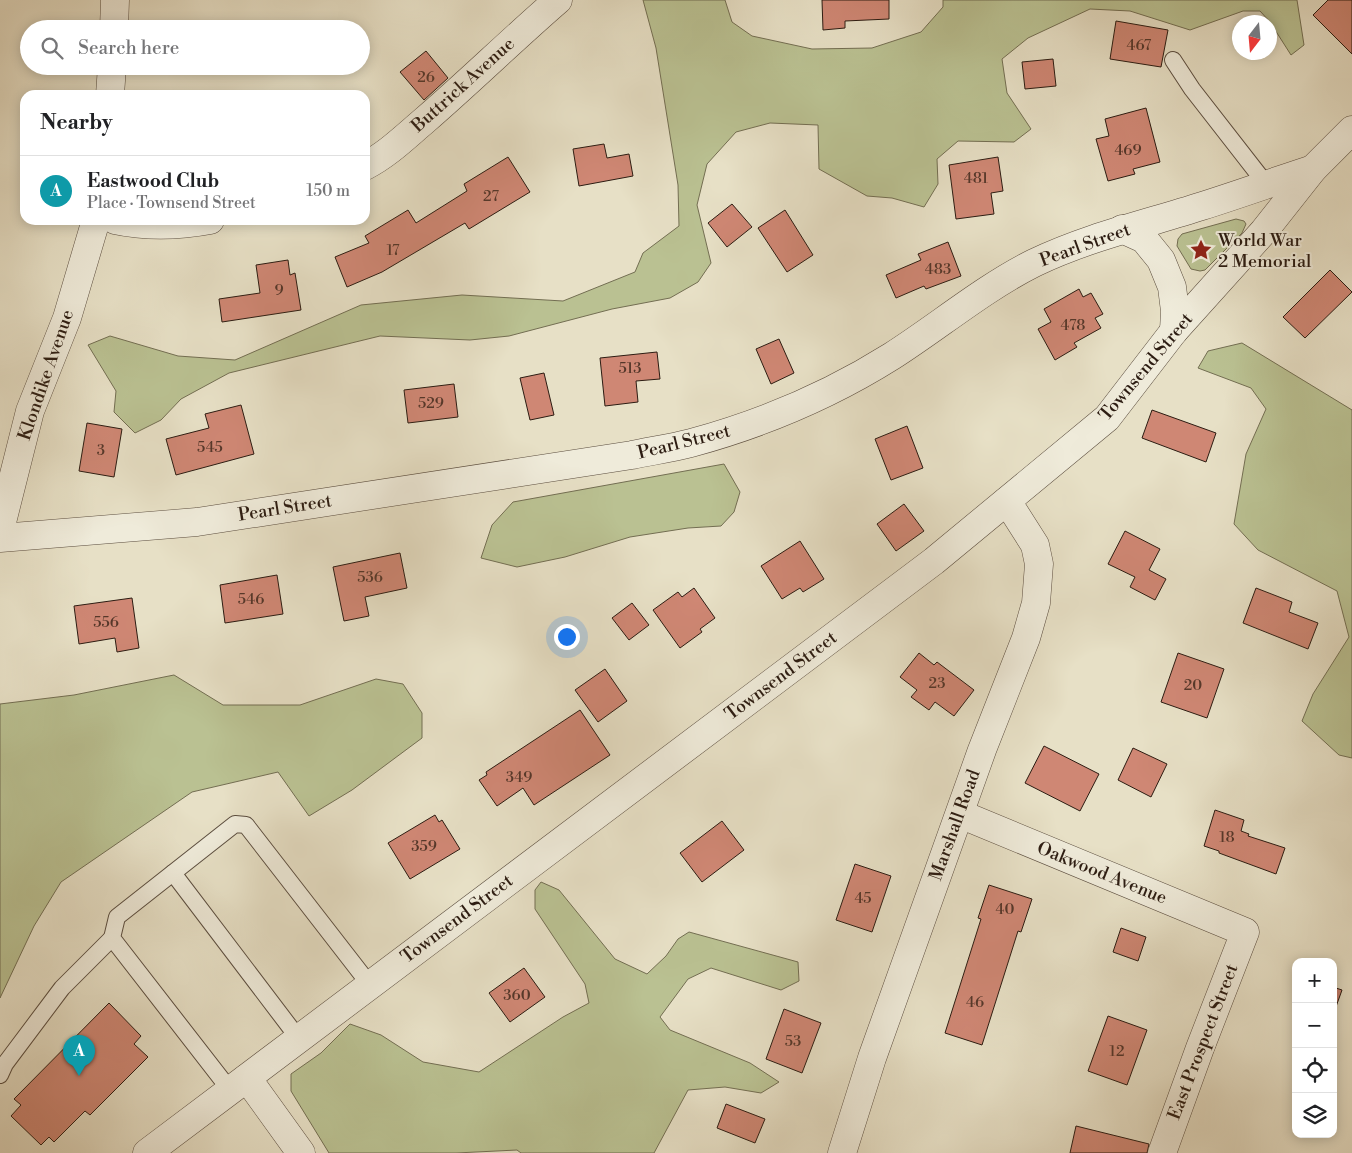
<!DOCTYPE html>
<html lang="en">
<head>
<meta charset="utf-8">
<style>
	:root { --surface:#fff; --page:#f6f6f6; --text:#202124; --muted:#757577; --line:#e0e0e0; --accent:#d93025 }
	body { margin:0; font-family:"Libre Bodoni",serif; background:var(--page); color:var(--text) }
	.controls { position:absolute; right:15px; bottom:15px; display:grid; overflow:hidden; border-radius:10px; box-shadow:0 2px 12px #0003 }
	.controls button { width:45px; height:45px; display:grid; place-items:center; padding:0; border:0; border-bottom:1px solid var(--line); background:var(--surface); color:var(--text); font:25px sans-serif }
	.compass { position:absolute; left:1232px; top:15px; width:45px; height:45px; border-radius:50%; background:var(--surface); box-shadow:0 2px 12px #0003; rotate:196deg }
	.you { position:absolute; left:566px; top:636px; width:18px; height:18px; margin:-12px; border:4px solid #fff; border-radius:50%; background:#1a73e8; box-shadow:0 0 0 8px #1a73e833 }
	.badge { display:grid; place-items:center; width:32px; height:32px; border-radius:50%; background:var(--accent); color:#fff; font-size:16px; font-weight:700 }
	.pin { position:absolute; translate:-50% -41px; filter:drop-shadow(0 1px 2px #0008) }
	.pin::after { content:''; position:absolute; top:26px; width:18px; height:15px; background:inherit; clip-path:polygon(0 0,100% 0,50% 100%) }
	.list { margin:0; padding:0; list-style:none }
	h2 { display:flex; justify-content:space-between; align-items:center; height:65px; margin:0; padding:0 20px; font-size:21px }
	h2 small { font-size:16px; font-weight:400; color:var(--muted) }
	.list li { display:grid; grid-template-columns:32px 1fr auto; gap:15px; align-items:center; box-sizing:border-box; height:70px; padding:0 20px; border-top:1px solid var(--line) }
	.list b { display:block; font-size:19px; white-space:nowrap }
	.list p { margin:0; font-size:16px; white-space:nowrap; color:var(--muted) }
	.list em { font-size:16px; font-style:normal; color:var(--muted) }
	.icon { flex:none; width:28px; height:28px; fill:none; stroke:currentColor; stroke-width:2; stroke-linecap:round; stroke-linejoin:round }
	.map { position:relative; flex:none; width:1352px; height:1153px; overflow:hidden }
	.search { position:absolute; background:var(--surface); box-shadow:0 2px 12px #0003; left:20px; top:20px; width:350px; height:55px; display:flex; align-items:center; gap:12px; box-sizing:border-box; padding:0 18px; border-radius:28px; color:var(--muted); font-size:19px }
	.panel { position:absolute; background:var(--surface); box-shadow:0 2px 12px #0003; left:20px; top:90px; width:350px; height:135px; border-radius:15px }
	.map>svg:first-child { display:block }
</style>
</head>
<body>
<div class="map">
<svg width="1352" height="1153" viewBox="0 0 1352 1153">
	<rect width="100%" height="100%" fill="#e7e0c6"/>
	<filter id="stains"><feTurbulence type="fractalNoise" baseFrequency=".004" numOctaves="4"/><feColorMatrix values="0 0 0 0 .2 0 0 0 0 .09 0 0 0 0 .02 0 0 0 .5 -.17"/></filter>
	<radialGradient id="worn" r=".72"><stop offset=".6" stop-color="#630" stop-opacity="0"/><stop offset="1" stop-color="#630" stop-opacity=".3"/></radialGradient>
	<g fill="#bac192" stroke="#736e52">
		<polygon points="643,0 725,0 732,22 752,36 812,49 872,48 921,32 943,7 943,0 1297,0 1304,45 1291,55 1270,22 1260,11 1243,11 1190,30 1130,11 1090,9 1028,38 1002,59 1007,93 1031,129 1014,142 958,141 937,159 938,184 924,207 892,198 867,196 819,169 818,125 770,123 736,132 707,164 697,205 711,263 698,282 670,298 612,309 509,336 470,340 380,336 229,373 181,399 161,420 135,433 114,412 116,391 88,345 110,336 178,356 235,360 361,305 462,295 563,301 635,272 643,253 679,226 678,185 656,48"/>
		<polygon points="1236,219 1244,221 1246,224 1242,233 1205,270 1200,271 1191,269 1177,246 1178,239 1182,234"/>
		<polygon points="1242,343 1352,410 1352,758 1339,755 1302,721 1313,694 1349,637 1337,591 1258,550 1234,524 1246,454 1266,409 1251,388 1198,368 1208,351"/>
		<polygon points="724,464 740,492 734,512 721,526 688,528 630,537 565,557 517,567 481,558 492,525 513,502"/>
		<polygon points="174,675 223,705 300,705 376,679 403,684 422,713 422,738 352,790 309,816 278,772 192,792 61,882 34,926 0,998 0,704 74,695"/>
		<polygon points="541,882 559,890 615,959 647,974 666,956 678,939 689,932 798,962 799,981 781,990 711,968 688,979 660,1017 670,1030 750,1063 779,1082 761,1093 725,1087 688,1090 654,1153 521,1153 517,1150 456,1153 329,1153 291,1091 291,1074 321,1053 350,1024 381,1035 423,1062 479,1072 563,1017 589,1003 585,984 535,909 535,890"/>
	</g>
	<g fill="#cf8774" stroke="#2c1c12">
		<polygon points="822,0 889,0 889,19 845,21 845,28 823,30"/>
		<polygon points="1328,0 1352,0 1352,54 1313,15"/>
		<polygon points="1116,21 1168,30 1161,67 1110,59"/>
		<polygon points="426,51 448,78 424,100 400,72"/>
		<polygon points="1053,59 1056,86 1025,89 1022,62"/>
		<polygon points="1146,108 1160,162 1133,169 1135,174 1108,181 1096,139 1109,136 1105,119"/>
		<polygon points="604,144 607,158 629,154 633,176 579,186 573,149"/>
		<polygon points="508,157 530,192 469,229 465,223 382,272 347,287 335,257 369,243 365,236 408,210 416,223 467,191 464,184"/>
		<polygon points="998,157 1003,191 991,193 994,214 956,219 949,165"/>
		<polygon points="732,204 752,227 727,247 708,223"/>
		<polygon points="785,210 813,255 787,272 758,228"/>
		<polygon points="948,242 961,276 926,289 924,286 896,298 886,275 921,260 918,254"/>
		<polygon points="288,260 290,275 295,273 301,310 222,322 219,299 260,293 256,265"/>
		<polygon points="1330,270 1352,292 1305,338 1283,317"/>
		<polygon points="1079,289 1083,297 1091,293 1103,314 1095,318 1101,328 1074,343 1077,347 1055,360 1038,329 1051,322 1044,309"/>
		<polygon points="779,339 794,373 771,384 756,349"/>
		<polygon points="657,352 660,379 636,381 638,402 605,406 600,358"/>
		<polygon points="544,373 554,415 530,420 520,378"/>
		<polygon points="454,384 458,417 408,423 404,390"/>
		<polygon points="241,405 254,454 176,475 166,439 209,428 205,414"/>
		<polygon points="1152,410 1216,433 1206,462 1142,438"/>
		<polygon points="87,423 122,429 114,477 79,471"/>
		<polygon points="907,426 923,468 891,480 875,439"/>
		<polygon points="904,504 924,531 896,551 877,524"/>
		<polygon points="1125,531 1160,549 1149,570 1166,579 1155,600 1130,587 1135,577 1108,564"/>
		<polygon points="800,541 824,579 803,592 800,588 782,599 761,566"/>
		<polygon points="400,553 407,588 365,597 369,616 344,621 333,567"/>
		<polygon points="277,575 283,614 225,623 220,585"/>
		<polygon points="694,588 715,618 700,629 702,632 680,648 653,610 678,592 682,597"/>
		<polygon points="1256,588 1292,602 1289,612 1318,623 1308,649 1243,623"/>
		<polygon points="132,598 139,648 117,652 115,638 79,644 74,606"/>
		<polygon points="632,603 649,625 629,640 612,618"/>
		<polygon points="919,653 934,665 937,662 974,690 954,716 935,702 929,710 911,697 917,690 900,677"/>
		<polygon points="1178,653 1224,669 1207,718 1161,702"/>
		<polygon points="605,669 627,701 598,722 575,690"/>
		<polygon points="580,710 610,755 534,805 523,788 497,806 479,780 487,775 486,772"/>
		<polygon points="1044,746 1099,774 1080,811 1025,783"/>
		<polygon points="1133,748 1167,764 1151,797 1118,780"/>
		<polygon points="1215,810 1244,820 1241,831 1249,834 1248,836 1285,848 1276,874 1219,853 1219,851 1204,846"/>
		<polygon points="435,815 439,822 442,820 460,849 410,879 388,843"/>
		<polygon points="722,821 744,850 702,882 680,853"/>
		<polygon points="855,864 891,876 872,932 836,920"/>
		<polygon points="989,885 1032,899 1021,932 1018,931 982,1045 945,1033 981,919 978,918"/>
		<polygon points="1121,928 1146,937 1138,961 1113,952"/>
		<polygon points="524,968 545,997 510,1022 489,993"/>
		<polygon points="1333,987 1342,990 1333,1015"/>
		<polygon points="109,1003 141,1036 134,1044 148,1057 90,1115 85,1111 54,1142 49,1137 41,1145 11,1116 21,1105 14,1099"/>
		<polygon points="784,1009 821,1023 802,1073 766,1059"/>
		<polygon points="1108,1016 1147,1030 1127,1085 1088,1071"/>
		<polygon points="726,1104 765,1119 755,1143 717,1128"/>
		<polygon points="1076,1126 1149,1144 1147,1153 1070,1153"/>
	</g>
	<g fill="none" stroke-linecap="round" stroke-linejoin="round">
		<g stroke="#5b4d3f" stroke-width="18">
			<g id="service">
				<polyline points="1173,60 1192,89 1266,184"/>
				<polyline points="173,873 299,1039"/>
				<polyline points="0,1075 5,1064 62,988 112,938"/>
				<polyline points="230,1090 112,938 117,917 235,824 246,825 370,985"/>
			</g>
		</g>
		<g stroke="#5b4d3f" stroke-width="29">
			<g id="minor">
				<path d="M 365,166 C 388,154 405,137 425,120 C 470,81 513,39 558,0"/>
				<path d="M 115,220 C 147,227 178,226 210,220"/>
				<polyline points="960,814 1245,932 1200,1048 1162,1153"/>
				<polyline points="247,1078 301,1153"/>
				<polyline points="842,1153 872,1058 982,750 1026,638 1036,603 1039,564 1035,545 1007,501"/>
			</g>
		</g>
		<g stroke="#5b4d3f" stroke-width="29">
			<g id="tertiary">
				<polyline points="114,29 115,0"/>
				<polyline points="110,95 112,66"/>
				<polyline points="1122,229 1144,239 1161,260 1172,287 1175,311 1174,331"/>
				<polyline points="0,530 30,411 67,318 96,220"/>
				<path d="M 0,538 L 197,522 L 632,455 C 651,451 672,448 691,443 C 761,424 830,395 892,356 C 939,326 984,288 1034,263 C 1088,237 1146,224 1202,206 C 1240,194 1276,181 1313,169"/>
				<polyline points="147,1153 934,561 1107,418 1174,331 1264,231 1313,169 1352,130"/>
			</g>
		</g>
		<use href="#service" stroke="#efebda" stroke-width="16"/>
		<use href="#minor" stroke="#efebda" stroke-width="28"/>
		<use href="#tertiary" stroke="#efebda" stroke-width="28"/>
	</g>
	<defs>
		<g id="sight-bare" transform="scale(1.725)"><path d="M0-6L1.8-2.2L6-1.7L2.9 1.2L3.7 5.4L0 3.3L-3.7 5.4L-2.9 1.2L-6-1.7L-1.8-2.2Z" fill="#8f2418" stroke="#efebda" stroke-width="2.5" paint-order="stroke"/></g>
	</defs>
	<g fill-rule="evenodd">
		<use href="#sight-bare" x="1201" y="250"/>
	</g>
	<g text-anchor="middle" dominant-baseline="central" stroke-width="4" stroke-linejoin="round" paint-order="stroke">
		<g font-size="15" fill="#55372a">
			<text x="1139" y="45">467</text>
			<text x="426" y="77">26</text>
			<text x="1128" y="150">469</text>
			<text x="976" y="178">481</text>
			<text x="491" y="196">27</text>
			<text x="393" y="250">17</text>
			<text x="938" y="269">483</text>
			<text x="279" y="290">9</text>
			<text x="1073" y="325">478</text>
			<text x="630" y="368">513</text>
			<text x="431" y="403">529</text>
			<text x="210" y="447">545</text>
			<text x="101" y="450">3</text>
			<text x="370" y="577">536</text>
			<text x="251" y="599">546</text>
			<text x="106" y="622">556</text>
			<text x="937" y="683">23</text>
			<text x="1193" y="685">20</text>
			<text x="519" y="777">349</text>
			<text x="1227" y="837">18</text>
			<text x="424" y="846">359</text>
			<text x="863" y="898">45</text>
			<text x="1005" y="909">40</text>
			<text x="517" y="995">360</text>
			<text x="975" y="1002">46</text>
			<text x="793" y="1041">53</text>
			<text x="1117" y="1051">12</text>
		</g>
		<g font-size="18" fill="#2c1c12" stroke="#efebda">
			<text transform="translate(463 85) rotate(-42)">Buttrick Avenue</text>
			<text transform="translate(1085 245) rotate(-20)">Pearl Street</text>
			<text transform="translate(1146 367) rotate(-50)">Townsend Street</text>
			<text transform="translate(46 375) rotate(-71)">Klondike Avenue</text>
			<text transform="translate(684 442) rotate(-14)">Pearl Street</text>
			<text transform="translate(285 508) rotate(-9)">Pearl Street</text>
			<text transform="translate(781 676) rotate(-37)">Townsend Street</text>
			<text transform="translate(955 825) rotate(-70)">Marshall Road</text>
			<text transform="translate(1102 873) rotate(22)">Oakwood Avenue</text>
			<text transform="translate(457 919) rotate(-37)">Townsend Street</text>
			<text transform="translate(1203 1042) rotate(-69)">East Prospect Street</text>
		</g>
		<g font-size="18" fill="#2c1c12" stroke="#efebda" text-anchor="start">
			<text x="1218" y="240">World War<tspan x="1218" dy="21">2 Memorial</tspan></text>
		</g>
	</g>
	<rect width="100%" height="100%" filter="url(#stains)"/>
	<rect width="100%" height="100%" fill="url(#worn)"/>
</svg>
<div class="controls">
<button>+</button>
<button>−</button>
<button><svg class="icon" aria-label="locate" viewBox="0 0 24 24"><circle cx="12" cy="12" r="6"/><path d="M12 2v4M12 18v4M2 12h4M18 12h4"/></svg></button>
<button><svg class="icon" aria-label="layers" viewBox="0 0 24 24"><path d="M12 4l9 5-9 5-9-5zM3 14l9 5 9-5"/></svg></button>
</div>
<svg class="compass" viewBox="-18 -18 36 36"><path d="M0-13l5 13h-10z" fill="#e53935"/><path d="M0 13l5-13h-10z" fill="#757577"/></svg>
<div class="you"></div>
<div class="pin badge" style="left:79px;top:1076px;background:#0f9aa8">A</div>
<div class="search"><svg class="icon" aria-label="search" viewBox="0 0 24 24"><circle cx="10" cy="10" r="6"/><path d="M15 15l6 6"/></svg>Search here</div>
<section class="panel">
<h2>Nearby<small></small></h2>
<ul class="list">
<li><span class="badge" style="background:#0f9aa8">A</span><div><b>Eastwood Club</b><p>Place · Townsend Street</p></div><em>150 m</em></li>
</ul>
</section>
</div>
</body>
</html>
